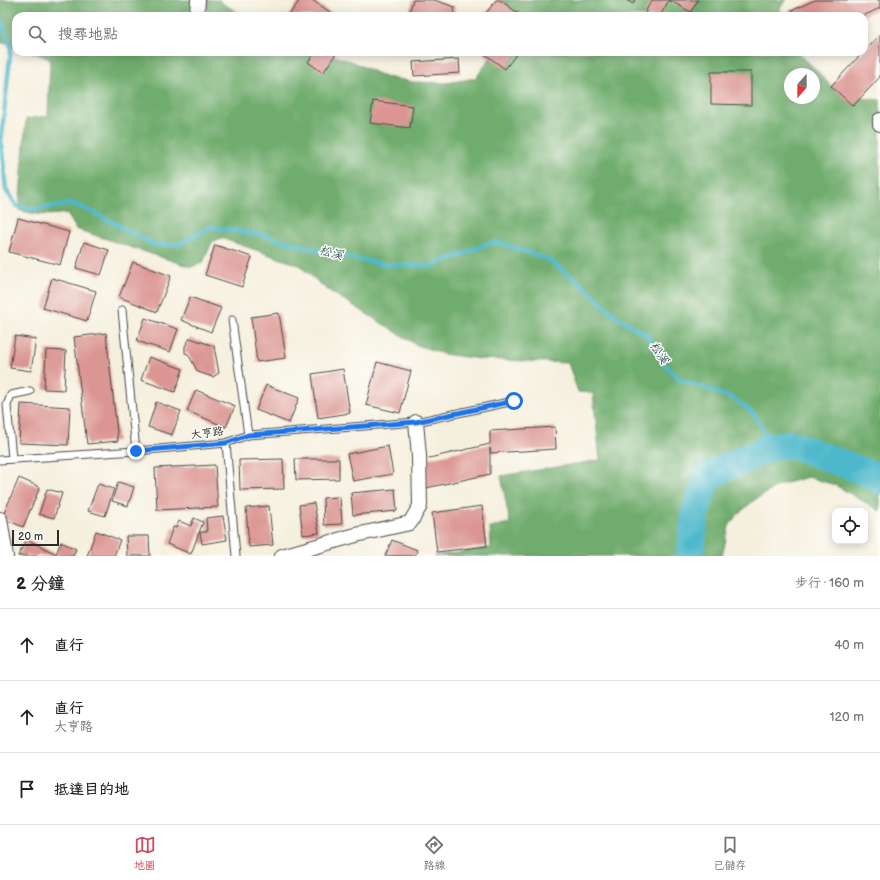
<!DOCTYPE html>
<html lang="zh-TW">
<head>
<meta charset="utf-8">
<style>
	:root { --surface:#fff; --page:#f6f6f6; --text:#202124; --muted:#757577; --line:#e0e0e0; --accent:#d1495b }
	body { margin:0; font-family:"Balsamiq Sans","LXGW WenKai TC",sans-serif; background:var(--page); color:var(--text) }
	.controls { position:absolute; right:12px; bottom:12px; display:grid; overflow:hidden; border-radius:8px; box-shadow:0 2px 10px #0003 }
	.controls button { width:36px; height:36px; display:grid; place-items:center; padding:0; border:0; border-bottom:1px solid var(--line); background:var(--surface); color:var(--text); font:20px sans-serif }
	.compass { position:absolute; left:784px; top:68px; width:36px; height:36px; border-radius:50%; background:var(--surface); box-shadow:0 2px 10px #0003; rotate:201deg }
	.scale { position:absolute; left:12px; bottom:10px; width:47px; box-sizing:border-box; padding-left:4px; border:2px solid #2b2b2b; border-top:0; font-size:11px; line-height:14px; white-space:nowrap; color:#2b2b2b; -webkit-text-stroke:3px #fdfcf7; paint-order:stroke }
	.stop { position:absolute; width:12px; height:12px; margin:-9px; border:3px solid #1a73e8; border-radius:50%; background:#fff }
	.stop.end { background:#1a73e8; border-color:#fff; box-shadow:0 1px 4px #0008 }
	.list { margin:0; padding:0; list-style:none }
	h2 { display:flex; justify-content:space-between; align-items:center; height:52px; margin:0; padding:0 16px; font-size:17px }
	h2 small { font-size:13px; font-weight:400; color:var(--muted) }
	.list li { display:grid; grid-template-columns:26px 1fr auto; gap:12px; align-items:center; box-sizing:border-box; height:72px; padding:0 16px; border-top:1px solid var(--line) }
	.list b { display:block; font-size:15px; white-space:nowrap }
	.list p { margin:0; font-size:13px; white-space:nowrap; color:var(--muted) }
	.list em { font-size:13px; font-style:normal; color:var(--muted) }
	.icon { flex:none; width:22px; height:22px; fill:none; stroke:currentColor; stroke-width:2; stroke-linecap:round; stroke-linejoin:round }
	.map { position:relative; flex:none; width:880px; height:556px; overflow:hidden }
	.search { position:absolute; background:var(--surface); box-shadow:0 2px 10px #0003; left:12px; right:12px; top:12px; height:44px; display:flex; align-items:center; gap:10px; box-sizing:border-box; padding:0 14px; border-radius:12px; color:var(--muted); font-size:15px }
	.sheet { height:268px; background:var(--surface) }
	nav { display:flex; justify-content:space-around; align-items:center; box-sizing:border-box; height:56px; border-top:1px solid var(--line); background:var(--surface); font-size:11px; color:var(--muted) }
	nav a { display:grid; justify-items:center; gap:2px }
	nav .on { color:var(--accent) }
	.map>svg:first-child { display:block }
</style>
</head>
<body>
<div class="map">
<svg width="880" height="556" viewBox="0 0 880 556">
	<rect width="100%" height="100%" fill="#fdfcf7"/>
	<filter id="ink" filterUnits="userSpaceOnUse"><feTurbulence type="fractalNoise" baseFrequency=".025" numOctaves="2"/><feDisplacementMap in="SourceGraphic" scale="8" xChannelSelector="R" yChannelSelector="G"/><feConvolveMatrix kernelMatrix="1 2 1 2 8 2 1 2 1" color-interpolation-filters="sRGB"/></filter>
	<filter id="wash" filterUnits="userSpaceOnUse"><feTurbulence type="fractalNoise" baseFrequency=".012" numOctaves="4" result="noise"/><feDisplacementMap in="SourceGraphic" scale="16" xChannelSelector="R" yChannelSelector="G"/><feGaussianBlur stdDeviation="0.9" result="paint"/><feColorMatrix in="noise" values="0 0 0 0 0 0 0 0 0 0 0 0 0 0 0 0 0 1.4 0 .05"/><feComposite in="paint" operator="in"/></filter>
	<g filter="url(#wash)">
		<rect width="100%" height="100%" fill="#f5efdd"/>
		<g fill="#6fac6d" stroke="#4d6c4c" fill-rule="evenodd">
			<polygon points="0,0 220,0 220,2 244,16 16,16 16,47 0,42"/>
			<path d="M 500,0 L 787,0 C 781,5 780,8 779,16 L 522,16 Z"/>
			<path d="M 32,52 L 315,52 L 308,62 L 323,72 L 334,56 L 351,61 L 385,77 L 414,82 L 447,83 L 476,78 L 490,58 L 505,69 L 518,52 L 798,52 L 831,86 L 853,106 L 861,98 L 880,100 L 880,511 L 835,485 L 808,477 L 779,485 L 756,499 L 738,514 L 729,526 L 722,556 L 434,556 L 491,548 L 490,527 L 510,523 L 501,476 L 600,460 L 593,393 L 578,392 L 568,363 L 481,359 L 443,354 L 417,345 L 325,288 L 299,265 L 221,238 L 212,242 L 203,263 L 191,267 L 76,229 L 67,213 C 48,216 37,215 19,210 L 26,119 L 48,116 L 50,59 ZM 790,74 L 814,74 L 814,98 L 790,98 Z"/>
		</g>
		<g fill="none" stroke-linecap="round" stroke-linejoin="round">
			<polyline stroke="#4eb8cb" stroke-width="4.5" points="0,18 11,48 1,141 6,190 17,206 33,209 73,204 91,211 155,245 179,244 211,227 262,235 336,255 388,265 429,266 461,255 485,244 499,242 549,260 580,283 614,315 647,335 664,364 679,379 733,398 755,415 773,446"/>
			<polyline stroke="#4eb8cb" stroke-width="28" points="690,556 695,515 707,476 773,446 791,444 870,474 880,480"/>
		</g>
		<g id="blocks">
			<g fill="#db9693">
				<polygon points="300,0 312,0 333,14 331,16 288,16"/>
				<polygon points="413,0 434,0 455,7 453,16 408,16"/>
				<polygon points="496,0 500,0 522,16 484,16"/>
				<polygon points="626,0 635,0 633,4"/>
				<polygon points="652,0 698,0 691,12 669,0 660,16 649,16 645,12"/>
				<polygon points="815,0 880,0 880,8 863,16 780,16"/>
				<polygon points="880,34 880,77 853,106 831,86"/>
				<polygon points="315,52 337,52 323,73 308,62"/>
				<polygon points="482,52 518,52 505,69"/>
				<polygon points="459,59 460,73 414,76 413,62"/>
				<polygon points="711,72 751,72 751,105 711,104"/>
				<polygon points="373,101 413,106 410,128 370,123"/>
				<polygon points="18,218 69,232 60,265 9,252"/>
				<polygon points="84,242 109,250 101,275 76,268"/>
				<polygon points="215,245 252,257 242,287 205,275"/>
				<polygon points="133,262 171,276 157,312 119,297"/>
				<polygon points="52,278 96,291 87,321 43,308"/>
				<polygon points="190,297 221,308 211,332 181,320"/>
				<polygon points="279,313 286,358 257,362 251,317"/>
				<polygon points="145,318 178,329 170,352 137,341"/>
				<polygon points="106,333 118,441 87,444 74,337"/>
				<polygon points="15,336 36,339 31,371 10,368"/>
				<polygon points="190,338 214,346 219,373 213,377 198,372 188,354 185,353 185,346"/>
				<polygon points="46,350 66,351 64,390 44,389"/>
				<polygon points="149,357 183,369 175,392 141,380"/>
				<polygon points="377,362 411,371 400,413 366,405"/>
				<polygon points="343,369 350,413 318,418 312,374"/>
				<polygon points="266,385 299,398 289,423 256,410"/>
				<polygon points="196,390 235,406 226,427 187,411"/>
				<polygon points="156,402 181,411 172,435 148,427"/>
				<polygon points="21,404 70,407 68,445 19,443"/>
				<polygon points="555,427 556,449 491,453 490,448 490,474 426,488 425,459 490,444 490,431"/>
				<polygon points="388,446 393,474 353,481 347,454"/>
				<polygon points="283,459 284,489 240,490 239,460"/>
				<polygon points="295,459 339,459 339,479 296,480"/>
				<polygon points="215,465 218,507 157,510 155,468"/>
				<polygon points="19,478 40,487 23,527 2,518"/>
				<polygon points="118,482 134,487 128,506 112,501"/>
				<polygon points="98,484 114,489 105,516 88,511"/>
				<polygon points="47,489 62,493 54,518 39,514"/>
				<polygon points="395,489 397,511 353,515 351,493"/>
				<polygon points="340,497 342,524 324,525 323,498"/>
				<polygon points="314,503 319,533 303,535 299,505"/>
				<polygon points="269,506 273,545 249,547 246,508"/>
				<polygon points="482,506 487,546 437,552 432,513"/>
				<polygon points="223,516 227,540 202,544 200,532 207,532 206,518"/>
				<polygon points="194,518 203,522 191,554 167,544 173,527 176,528 179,521 191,526"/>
				<polygon points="96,531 120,540 114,556 87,556"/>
				<polygon points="126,536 149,536 150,556 127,556"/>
				<polygon points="26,539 56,554 61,542 76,549 73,556 18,556"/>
				<polygon points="392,540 417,550 415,556 385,556"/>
			</g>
		</g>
	</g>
	<g filter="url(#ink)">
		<use href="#blocks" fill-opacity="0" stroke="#494846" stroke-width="1"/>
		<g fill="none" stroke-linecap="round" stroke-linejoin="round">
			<g stroke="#494846" stroke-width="9">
				<g id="service">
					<polyline points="122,310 136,451"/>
					<polyline points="232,320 248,435"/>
					<polyline points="226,443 236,556"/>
					<polyline points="12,458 7,405 11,395 30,391"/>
					<polyline points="0,460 136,451 226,443 248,435 416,422 514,401"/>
				</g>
			</g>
			<g stroke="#494846" stroke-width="16">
				<g id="minor">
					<polyline points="194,16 197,12 198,0"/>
					<polyline points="880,120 880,124"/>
					<polyline points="0,519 6,556"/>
					<polyline points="282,556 356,535 410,523 420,506 419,456 416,422"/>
				</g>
			</g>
			<use href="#service" stroke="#fff" stroke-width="7"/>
			<use href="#minor" stroke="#fff" stroke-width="14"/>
		</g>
	</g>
	<g fill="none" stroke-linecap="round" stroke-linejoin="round" filter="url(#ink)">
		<polyline stroke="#1a73e8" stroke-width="5" points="136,451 226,443 248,435 416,422 514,401"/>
	</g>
	<g text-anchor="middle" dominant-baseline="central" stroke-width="3" stroke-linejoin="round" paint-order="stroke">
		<g font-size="11" fill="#2b2b2b" stroke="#fdfcf7">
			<text transform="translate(207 433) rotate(-7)">大亨路</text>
		</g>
		<g font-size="12" font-style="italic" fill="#375c63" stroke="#fdfcf7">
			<text transform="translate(331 253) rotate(14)">松溪</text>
			<text transform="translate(659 353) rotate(56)">松溪</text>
		</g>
	</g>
</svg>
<div class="controls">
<button><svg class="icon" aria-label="locate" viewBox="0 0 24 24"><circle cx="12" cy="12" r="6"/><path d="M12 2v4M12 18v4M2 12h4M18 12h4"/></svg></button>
</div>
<svg class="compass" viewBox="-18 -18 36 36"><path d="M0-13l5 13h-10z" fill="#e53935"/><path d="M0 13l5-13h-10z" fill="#757577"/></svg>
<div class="scale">20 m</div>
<div class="stop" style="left:514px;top:401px"></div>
<div class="stop end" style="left:136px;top:451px"></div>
<div class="search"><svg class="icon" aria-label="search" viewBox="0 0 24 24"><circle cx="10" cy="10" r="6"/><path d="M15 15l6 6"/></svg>搜尋地點</div>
</div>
<section class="sheet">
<h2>2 分鐘<small>步行 · 160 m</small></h2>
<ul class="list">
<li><svg class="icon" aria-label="ahead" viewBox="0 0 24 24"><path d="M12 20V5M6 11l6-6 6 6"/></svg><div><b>直行</b></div><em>40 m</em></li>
<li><svg class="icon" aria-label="ahead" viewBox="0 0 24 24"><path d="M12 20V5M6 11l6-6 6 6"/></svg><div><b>直行</b><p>大亨路</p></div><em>120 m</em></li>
<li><svg class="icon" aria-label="arrive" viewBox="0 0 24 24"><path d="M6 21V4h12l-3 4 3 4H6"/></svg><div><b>抵達目的地</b></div></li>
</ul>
</section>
<nav>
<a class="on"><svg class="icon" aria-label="map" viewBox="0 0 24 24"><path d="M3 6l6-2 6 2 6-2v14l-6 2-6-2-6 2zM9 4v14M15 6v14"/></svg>地圖</a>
<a><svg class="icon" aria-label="directions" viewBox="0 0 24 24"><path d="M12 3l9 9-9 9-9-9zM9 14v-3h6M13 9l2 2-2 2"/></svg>路線</a>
<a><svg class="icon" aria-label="saved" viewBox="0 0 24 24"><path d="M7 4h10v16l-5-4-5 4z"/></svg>已儲存</a>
</nav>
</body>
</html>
